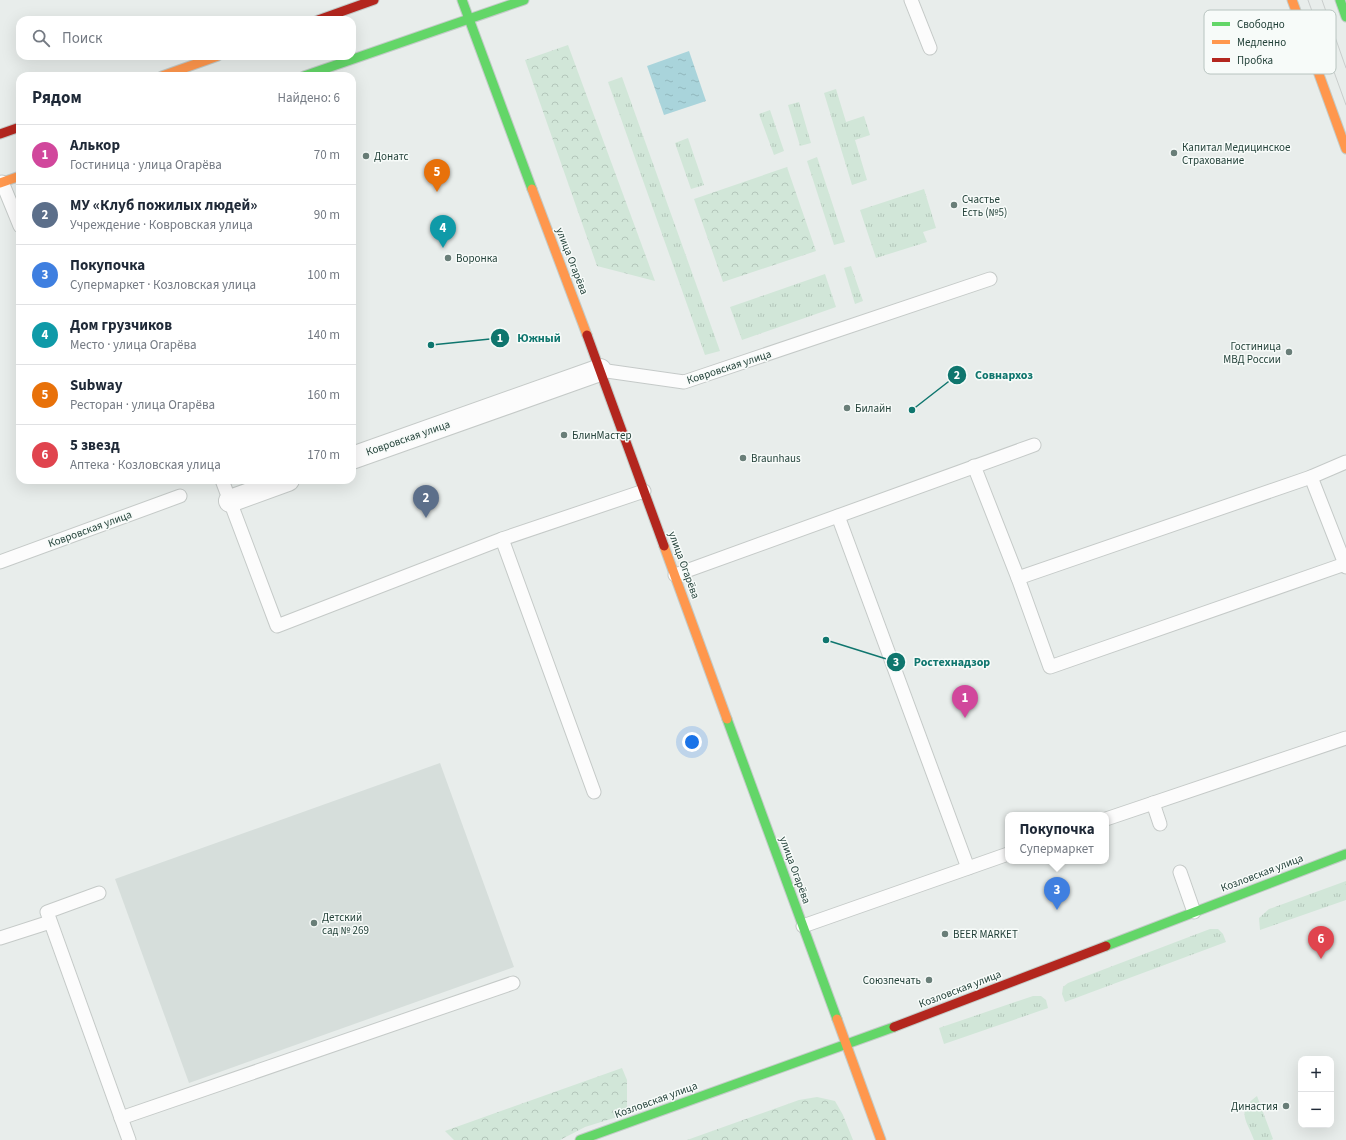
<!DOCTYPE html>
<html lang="ru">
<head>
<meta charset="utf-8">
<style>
	:root { --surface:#fff; --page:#f2f2f3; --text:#1f2937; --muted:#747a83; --line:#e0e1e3; --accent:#1a73e8 }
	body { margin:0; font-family:"Source Sans 3",sans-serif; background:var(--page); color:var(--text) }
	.controls { position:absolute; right:12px; bottom:12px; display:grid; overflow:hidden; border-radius:8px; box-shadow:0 4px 16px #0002 }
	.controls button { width:36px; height:36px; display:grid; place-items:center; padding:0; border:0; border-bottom:1px solid var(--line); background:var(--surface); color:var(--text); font:20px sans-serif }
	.you { position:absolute; left:692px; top:742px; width:14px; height:14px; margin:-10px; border:3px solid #fff; border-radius:50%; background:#1a73e8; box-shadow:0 0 0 6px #1a73e833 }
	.badge { display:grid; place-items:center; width:26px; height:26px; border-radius:50%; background:var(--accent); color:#fff; font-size:13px; font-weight:700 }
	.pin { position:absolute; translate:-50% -33px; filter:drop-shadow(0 1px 2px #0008) }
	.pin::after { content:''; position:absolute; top:21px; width:14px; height:12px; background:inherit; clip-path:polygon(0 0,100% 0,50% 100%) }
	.popup { position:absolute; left:1005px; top:812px; width:104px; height:52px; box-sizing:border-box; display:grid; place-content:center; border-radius:8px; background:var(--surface); filter:drop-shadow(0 1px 3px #0005); font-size:13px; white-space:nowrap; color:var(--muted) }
	.popup b { font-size:15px; color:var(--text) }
	.popup::after { content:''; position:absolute; left:50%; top:100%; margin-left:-8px; border:8px solid transparent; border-top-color:var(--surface) }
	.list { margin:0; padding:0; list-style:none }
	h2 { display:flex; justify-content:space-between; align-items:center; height:52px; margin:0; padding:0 16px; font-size:17px }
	h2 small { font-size:13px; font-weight:400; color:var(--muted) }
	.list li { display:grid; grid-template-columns:26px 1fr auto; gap:12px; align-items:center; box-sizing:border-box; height:60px; padding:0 16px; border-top:1px solid var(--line) }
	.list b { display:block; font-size:15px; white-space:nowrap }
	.list p { margin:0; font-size:13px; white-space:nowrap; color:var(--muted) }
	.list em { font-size:13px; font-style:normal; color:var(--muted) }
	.icon { flex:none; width:22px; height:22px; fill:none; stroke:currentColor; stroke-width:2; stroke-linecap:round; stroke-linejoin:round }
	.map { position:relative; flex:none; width:1346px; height:1140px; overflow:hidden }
	.search { position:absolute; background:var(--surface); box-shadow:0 4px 16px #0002; left:16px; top:16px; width:340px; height:44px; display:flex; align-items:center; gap:10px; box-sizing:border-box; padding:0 14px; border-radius:12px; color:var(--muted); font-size:15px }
	.panel { position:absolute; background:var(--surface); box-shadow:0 4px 16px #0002; left:16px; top:72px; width:340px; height:412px; border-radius:12px }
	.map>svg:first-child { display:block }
</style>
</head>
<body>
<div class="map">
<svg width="1346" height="1140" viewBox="0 0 1346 1140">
	<defs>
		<pattern id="grass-tufts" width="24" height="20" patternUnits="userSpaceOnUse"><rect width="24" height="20" fill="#d1e6d8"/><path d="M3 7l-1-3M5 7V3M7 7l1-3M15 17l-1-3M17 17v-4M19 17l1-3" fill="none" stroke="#b3c6ba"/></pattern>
		<pattern id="forest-crowns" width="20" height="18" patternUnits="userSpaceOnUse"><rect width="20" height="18" fill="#d1e6d8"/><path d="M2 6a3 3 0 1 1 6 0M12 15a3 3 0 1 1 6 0" fill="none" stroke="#b3c6ba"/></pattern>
		<pattern id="water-ripples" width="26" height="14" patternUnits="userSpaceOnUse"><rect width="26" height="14" fill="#a9d4db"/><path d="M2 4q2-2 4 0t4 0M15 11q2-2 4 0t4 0" fill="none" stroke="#91b7bd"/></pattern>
	</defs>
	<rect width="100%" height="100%" fill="#e8edeb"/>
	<polygon fill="#d6dedb" points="440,763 514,967 189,1083 115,879"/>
	<g fill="url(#grass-tufts)">
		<polygon points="622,77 720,351 705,355 608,82"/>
		<polygon points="836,89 846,122 864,116 870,135 855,140 867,180 852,185 824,93"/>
		<polygon points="799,102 811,143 800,146 788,105"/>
		<polygon points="770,110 784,151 774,155 759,114"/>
		<polygon points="688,138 704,185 691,189 675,143"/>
		<polygon points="817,157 845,242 834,245 807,161"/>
		<polygon points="924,189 936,228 923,232 927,242 876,258 860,210"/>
		<polygon points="851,266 863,301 855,304 844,268"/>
		<polygon points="825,274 836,307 742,340 730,307"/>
		<polygon points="1346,881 1346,900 1260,930 1259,918 1269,909"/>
		<polygon points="1210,929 1218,929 1223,934 1226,942 1065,1002 1062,994 1063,987 1068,983"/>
		<polygon points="1033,996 1041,996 1046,1000 1048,1008 944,1044 939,1028"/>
		<path d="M 1257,1096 L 1273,1139 L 1271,1140 L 1254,1140 C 1246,1119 1236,1111 1257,1096 Z"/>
	</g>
	<g fill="url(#forest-crowns)">
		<polygon points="568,45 655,281 597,266 525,60"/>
		<polygon points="787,167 816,251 723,282 694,199"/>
		<polygon points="622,1068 627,1080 627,1114 585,1127 560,1140 454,1140 445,1131"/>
		<polygon points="817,1097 835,1101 843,1115 853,1140 687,1140 799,1100"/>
	</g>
	<polygon fill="url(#water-ripples)" points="689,51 706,101 664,115 647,66"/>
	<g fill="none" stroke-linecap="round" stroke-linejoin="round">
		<g stroke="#c5cac8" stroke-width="15">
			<g id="lane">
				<polyline points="911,0 930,48"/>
				<polyline points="2,182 20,226"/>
				<polyline points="600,370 684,382 990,279"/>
				<polyline points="974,466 1018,578"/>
				<polyline points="1311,477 1346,462"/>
				<polyline points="222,480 277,626 502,539 644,491"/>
				<polyline points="838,516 968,868"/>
				<polyline points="502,539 594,792"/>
				<polyline points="0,562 180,496"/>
				<polyline points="1345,564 1050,667 1018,578 1311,477 1345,564 1346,567"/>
				<polyline points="675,575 1034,445"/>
				<polyline points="1153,803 1160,824"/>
				<polyline points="1106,819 1346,738"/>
				<polyline points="1180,872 1194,912"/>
				<polyline points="99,893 47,912 129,1140"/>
				<polyline points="803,926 1008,854"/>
				<polyline points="0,938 50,922"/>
				<polyline points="121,1118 513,983"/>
			</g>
		</g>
		<g stroke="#c5cac8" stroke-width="24">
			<g id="street">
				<polyline points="352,458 600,370"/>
				<polyline points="230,501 288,480"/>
			</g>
		</g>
		<g stroke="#c3cbc8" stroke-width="11">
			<g id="fast">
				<polyline points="462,0 532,189"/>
				<polyline points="1340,0 1346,17"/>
				<polyline points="304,76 524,0"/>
				<polyline points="727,719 837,1019"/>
				<polyline points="1106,946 1346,854"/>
				<polyline points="580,1140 894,1027"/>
			</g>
		</g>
		<g stroke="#c3cbc8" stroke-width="11">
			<g id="slow">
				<polyline points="1292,0 1346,149"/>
				<polyline points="162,76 218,56"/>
				<polyline points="0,183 20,176"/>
				<polyline points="532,189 587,335"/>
				<polyline points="664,546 727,719"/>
				<polyline points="837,1019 881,1140"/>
			</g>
		</g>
		<g stroke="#c3cbc8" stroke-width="11">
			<g id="jam">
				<polyline points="318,20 374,0"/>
				<polyline points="0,134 20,127"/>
				<polyline points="587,335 664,546"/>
				<polyline points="894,1027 1106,946"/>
			</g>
		</g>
		<use href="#lane" stroke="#fcfcfc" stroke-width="13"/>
		<use href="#street" stroke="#fcfcfc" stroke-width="22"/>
		<use href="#fast" stroke="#63d668" stroke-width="9"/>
		<use href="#slow" stroke="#ff974d" stroke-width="9"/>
		<use href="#jam" stroke="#b3261e" stroke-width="9"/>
		<g stroke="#c9cdcc" stroke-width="1">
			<polyline points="1308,0 1346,105"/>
			<polyline points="1322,0 1346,68"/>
		</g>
	</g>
	<g fill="#697e78" stroke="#f7fbf9" stroke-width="1.5">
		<circle cx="1174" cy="153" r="4"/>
		<circle cx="366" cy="156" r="4"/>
		<circle cx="954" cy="205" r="4"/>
		<circle cx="448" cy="258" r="4"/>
		<circle cx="1289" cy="352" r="4"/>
		<circle cx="847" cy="408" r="4"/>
		<circle cx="564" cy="435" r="4"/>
		<circle cx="743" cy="458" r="4"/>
		<circle cx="314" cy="923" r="4"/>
		<circle cx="945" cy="934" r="4"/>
		<circle cx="929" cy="980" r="4"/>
		<circle cx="1286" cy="1106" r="4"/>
	</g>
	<g text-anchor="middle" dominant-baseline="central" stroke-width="3" stroke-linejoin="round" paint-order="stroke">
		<g font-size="11" fill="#24423a" stroke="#f7fbf9" text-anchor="start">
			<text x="1182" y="147">Капитал Медицинское<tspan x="1182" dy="13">Страхование</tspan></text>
			<text x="374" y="156">Донатс</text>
			<text x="962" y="199">Счастье<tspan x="962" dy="13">Есть (№5)</tspan></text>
			<text x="456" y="258">Воронка</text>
			<text x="1281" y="346" text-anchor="end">Гостиница<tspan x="1281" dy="13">МВД России</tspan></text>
			<text x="855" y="408">Билайн</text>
			<text x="572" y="435">БлинМастер</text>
			<text x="751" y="458">Braunhaus</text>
			<text x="322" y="917">Детский<tspan x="322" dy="13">сад № 269</tspan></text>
			<text x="953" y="934">BEER MARKET</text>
			<text x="921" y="980" text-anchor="end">Союзпечать</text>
			<text x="1278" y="1106" text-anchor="end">Династия</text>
		</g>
		<g font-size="11" fill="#24423a" stroke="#f7fbf9">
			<text transform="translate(572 261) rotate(69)">улица Огарёва</text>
			<text transform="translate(729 367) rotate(-18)">Ковровская улица</text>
			<text transform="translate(408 438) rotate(-19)">Ковровская улица</text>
			<text transform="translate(90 529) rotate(-20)">Ковровская улица</text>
			<text transform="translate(684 565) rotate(70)">улица Огарёва</text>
			<text transform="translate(795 870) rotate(70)">улица Огарёва</text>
			<text transform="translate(1262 873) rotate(-21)">Козловская улица</text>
			<text transform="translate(960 989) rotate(-21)">Козловская улица</text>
			<text transform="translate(656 1100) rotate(-20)">Козловская улица</text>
		</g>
	</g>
	<rect x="1204" y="10" width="132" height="64" rx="6" fill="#f7fbf9" stroke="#b8c4c0" stroke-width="1"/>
	<rect x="1212" y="22" width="18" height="4" fill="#63d668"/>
	<rect x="1212" y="40" width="18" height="4" fill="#ff974d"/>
	<rect x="1212" y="58" width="18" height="4" fill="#b3261e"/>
	<g font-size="11" fill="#24423a">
		<text x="1237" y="28">Свободно</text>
		<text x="1237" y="46">Медленно</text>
		<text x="1237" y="64">Пробка</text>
	</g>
	<path fill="none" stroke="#0f766e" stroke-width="1.5" d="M431 345L500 338M912 410L957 375M826 640L896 662"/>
	<g fill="#0f766e" stroke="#f7fbf9" stroke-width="1.5">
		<circle cx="431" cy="345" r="4"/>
		<circle cx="912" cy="410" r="4"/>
		<circle cx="826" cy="640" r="4"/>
		<circle cx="500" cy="338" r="10"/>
		<circle cx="957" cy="375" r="10"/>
		<circle cx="896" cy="662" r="10"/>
	</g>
	<g font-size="12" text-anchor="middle" font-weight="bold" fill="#fff">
		<text x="500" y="342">1</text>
		<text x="957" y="379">2</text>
		<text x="896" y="666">3</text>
	</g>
	<g font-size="12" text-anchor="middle" font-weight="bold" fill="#0f766e" stroke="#f7fbf9" stroke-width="3" stroke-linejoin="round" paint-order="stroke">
		<text x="539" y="342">Южный</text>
		<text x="1004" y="379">Совнархоз</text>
		<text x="952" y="666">Ростехнадзор</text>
	</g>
</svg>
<div class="controls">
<button>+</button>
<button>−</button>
</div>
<div class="you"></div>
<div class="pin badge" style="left:965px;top:718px;background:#d1479c">1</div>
<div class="pin badge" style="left:426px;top:518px;background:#5c6f8a">2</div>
<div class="pin badge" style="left:1057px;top:910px;background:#3f7fe0">3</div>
<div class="popup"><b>Покупочка</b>Супермаркет</div>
<div class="pin badge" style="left:443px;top:248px;background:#0f9aa8">4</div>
<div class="pin badge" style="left:437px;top:192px;background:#e8710a">5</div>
<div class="pin badge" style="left:1321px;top:959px;background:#e0444e">6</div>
<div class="search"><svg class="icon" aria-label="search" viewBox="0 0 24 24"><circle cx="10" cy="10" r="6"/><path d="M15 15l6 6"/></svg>Поиск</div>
<section class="panel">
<h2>Рядом<small>Найдено: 6</small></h2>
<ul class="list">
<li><span class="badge" style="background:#d1479c">1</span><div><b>Алькор</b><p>Гостиница · улица Огарёва</p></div><em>70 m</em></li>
<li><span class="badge" style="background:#5c6f8a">2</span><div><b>МУ «Клуб пожилых людей»</b><p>Учреждение · Ковровская улица</p></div><em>90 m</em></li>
<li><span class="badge" style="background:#3f7fe0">3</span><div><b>Покупочка</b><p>Супермаркет · Козловская улица</p></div><em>100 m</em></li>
<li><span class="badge" style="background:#0f9aa8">4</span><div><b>Дом грузчиков</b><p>Место · улица Огарёва</p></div><em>140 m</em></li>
<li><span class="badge" style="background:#e8710a">5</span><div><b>Subway</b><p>Ресторан · улица Огарёва</p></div><em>160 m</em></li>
<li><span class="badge" style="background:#e0444e">6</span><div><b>5 звезд</b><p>Аптека · Козловская улица</p></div><em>170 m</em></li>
</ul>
</section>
</div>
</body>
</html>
